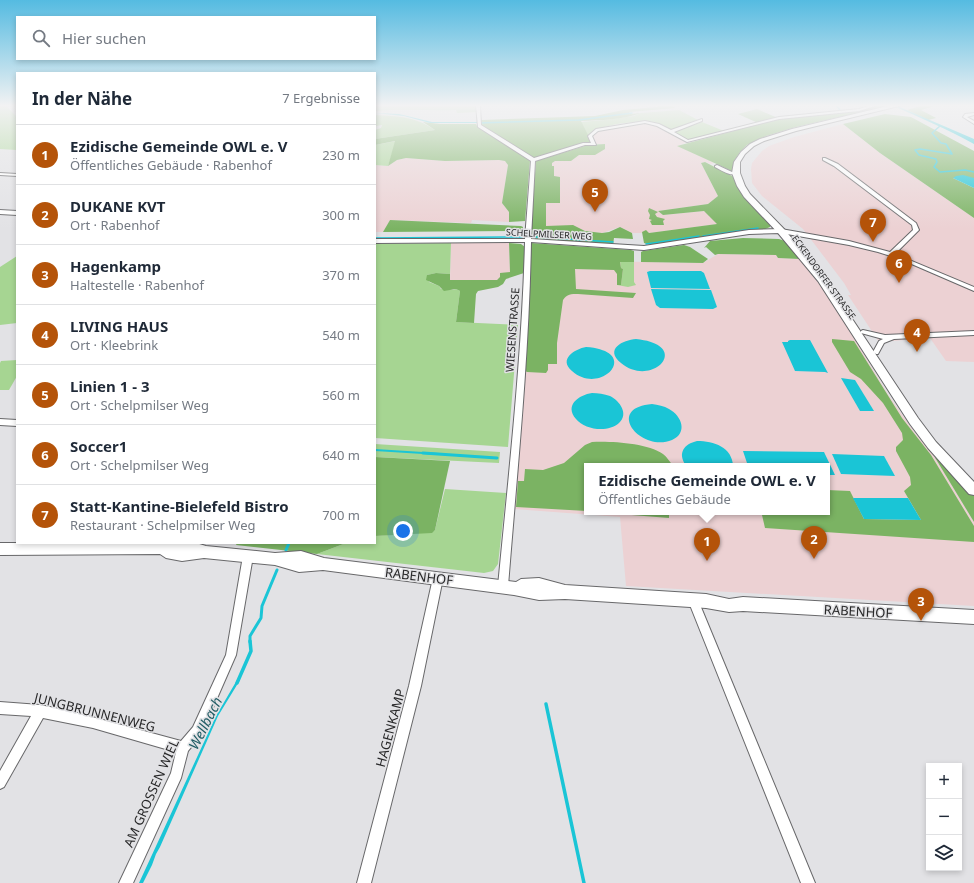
<!DOCTYPE html>
<html lang="de">
<head>
<meta charset="utf-8">
<style>
	:root { --surface:#fff; --page:#f6f6f7; --text:#1f2937; --muted:#747a83; --line:#e0e1e3; --accent:#b45309 }
	body { margin:0; font-family:"Noto Sans",sans-serif; background:var(--page); color:var(--text) }
	.controls { position:absolute; right:12px; bottom:12px; display:grid; overflow:hidden; border-radius:0px; box-shadow:0 2px 6px #0003 }
	.controls button { width:36px; height:36px; display:grid; place-items:center; padding:0; border:0; border-bottom:1px solid var(--line); background:var(--surface); color:var(--text); font:20px sans-serif }
	.you { position:absolute; left:403px; top:531px; width:14px; height:14px; margin:-10px; border:3px solid #fff; border-radius:50%; background:#1a73e8; box-shadow:0 0 0 6px #1a73e833 }
	.badge { display:grid; place-items:center; width:26px; height:26px; border-radius:50%; background:var(--accent); color:#fff; font-size:13px; font-weight:700 }
	.pin { position:absolute; translate:-50% -33px; filter:drop-shadow(0 1px 2px #0008) }
	.pin::after { content:''; position:absolute; top:21px; width:14px; height:12px; background:inherit; clip-path:polygon(0 0,100% 0,50% 100%) }
	.popup { position:absolute; left:584px; top:463px; width:246px; height:52px; box-sizing:border-box; display:grid; place-content:center; border-radius:0px; background:var(--surface); filter:drop-shadow(0 1px 3px #0005); font-size:13px; white-space:nowrap; color:var(--muted) }
	.popup b { font-size:15px; color:var(--text) }
	.popup::after { content:''; position:absolute; left:50%; top:100%; margin-left:-8px; border:8px solid transparent; border-top-color:var(--surface) }
	.list { margin:0; padding:0; list-style:none }
	h2 { display:flex; justify-content:space-between; align-items:center; height:52px; margin:0; padding:0 16px; font-size:17px }
	h2 small { font-size:13px; font-weight:400; color:var(--muted) }
	.list li { display:grid; grid-template-columns:26px 1fr auto; gap:12px; align-items:center; box-sizing:border-box; height:60px; padding:0 16px; border-top:1px solid var(--line) }
	.list b { display:block; font-size:15px; white-space:nowrap }
	.list p { margin:0; font-size:13px; white-space:nowrap; color:var(--muted) }
	.list em { font-size:13px; font-style:normal; color:var(--muted) }
	.icon { flex:none; width:22px; height:22px; fill:none; stroke:currentColor; stroke-width:2; stroke-linecap:round; stroke-linejoin:round }
	.map { position:relative; flex:none; width:974px; height:883px; overflow:hidden }
	.search { position:absolute; background:var(--surface); box-shadow:0 2px 6px #0003; left:16px; top:16px; width:360px; height:44px; display:flex; align-items:center; gap:10px; box-sizing:border-box; padding:0 14px; border-radius:0px; color:var(--muted); font-size:15px }
	.panel { position:absolute; background:var(--surface); box-shadow:0 2px 6px #0003; left:16px; top:72px; width:360px; height:472px; border-radius:0px }
	.map>svg:first-child { display:block }
</style>
</head>
<body>
<div class="map">
<svg width="974" height="883" viewBox="0 0 974 883">
	<rect width="100%" height="100%" fill="#e2e2e5"/>
	<g fill="#ecd1d3" fill-rule="evenodd">
		<polygon points="636,123 656,125 687,142 678,146 714,163 711,164 705,162 701,163 718,196 708,204 658,211 663,215 704,211 718,224 649,233 642,232 642,233 632,233 620,227 602,233 585,231 576,227 546,226 546,203 560,203 559,177 554,177 554,166 552,166 552,163 555,161 571,161 579,155 595,155 604,144 596,144 593,139 593,135 599,131"/>
		<polygon points="843,124 880,153 974,218 974,362 946,361 930,338 879,342 848,295 851,295 844,283 803,229 762,196 752,183 751,169 752,163 762,151 769,146 794,137"/>
		<polygon points="406,158 445,161 499,160 505,161 508,165 502,203 509,212 509,222 472,220 471,223 390,220 383,232 375,232 375,165 388,166 397,160"/>
		<polygon points="451,243 509,243 510,272 497,280 450,280"/>
		<path d="M 718,254 L 776,255 L 778,258 L 800,259 L 817,280 L 848,327 L 847,327 L 889,396 L 915,433 L 934,456 L 974,522 L 974,606 L 626,586 L 620,517 L 514,509 L 532,260 L 703,263 ZM 587,466 L 827,466 L 827,512 L 587,512 Z"/>
	</g>
	<g fill="#a6d592">
		<polygon points="0,105 5,105 17,117 17,150 0,149"/>
		<path d="M 375,105 L 475,105 L 476,112 L 457,113 L 456,110 C 429,111 402,108 375,111 Z"/>
		<path d="M 679,110 L 698,120 L 671,131 C 665,127 658,123 651,122 C 639,120 594,125 588,136 L 580,122 L 605,120 L 634,116 L 641,113 Z"/>
		<path d="M 375,115 C 398,116 416,117 435,130 L 375,139 L 375,130 L 381,128 L 382,125 L 375,126 Z"/>
		<polygon points="702,122 724,131 689,140 673,132"/>
		<polygon points="396,141 388,166 375,165 375,145"/>
		<polygon points="451,243 450,274 436,273 427,275 429,282 439,286 441,289 453,290 456,289 460,291 456,322 518,325 508,447 375,438 375,244"/>
		<polygon points="17,256 17,323 0,325 0,267"/>
		<polygon points="620,261 634,262 634,282 636,285 628,287 617,285 621,285 623,269 621,268"/>
		<polygon points="17,360 17,376 9,390 0,390 0,363 1,361"/>
		<polygon points="375,444 500,452 499,463 375,457"/>
		<polygon points="445,489 506,493 498,564 493,571 484,573 317,554 346,543 375,543 375,536 432,532 435,530"/>
	</g>
	<g fill="#7bb363">
		<path d="M 658,105 L 672,105 L 675,108 L 629,112 L 631,114 L 641,113 C 623,120 600,120 581,121 L 592,143 L 535,159 L 482,126 L 481,120 L 595,116 L 623,110 L 657,107 Z"/>
		<polygon points="879,105 887,106 796,127 766,136 747,145 740,152 734,161 732,171 677,146 778,119 861,111"/>
		<polygon points="924,105 938,105 921,110 936,118 928,120 907,110"/>
		<polygon points="757,109 778,118 758,123 738,114"/>
		<polygon points="885,114 911,117 974,151 974,178 953,178 974,188 974,218 880,153 843,124"/>
		<polygon points="423,122 440,124 476,124 477,126 530,161 525,221 509,222 509,212 502,203 508,165 505,161 499,160 445,161 406,158 397,160 388,166 395,141 375,145 375,139 435,130"/>
		<polygon points="605,144 605,149 595,155 579,155 571,161 555,161 552,163 552,166 554,166 554,176 560,177 560,203 546,203 546,226 573,225 585,231 602,233 609,232 620,227 632,233 633,239 614,238 613,245 530,238 536,161 588,145"/>
		<polygon points="705,162 734,177 770,224 770,227 763,230 651,245 644,243 642,232 646,230 649,233 717,224 704,211 663,215 658,211 708,204 718,196 701,163"/>
		<polygon points="649,208 658,212 655,214 657,217 665,219 663,221 664,225 652,225 650,221 652,220 649,219 650,215 648,211"/>
		<polygon points="390,220 521,226 523,227 523,231 383,232"/>
		<polygon points="743,238 779,239 785,241 800,259 778,258 776,255 718,254 715,255 706,247 704,248 710,241"/>
		<polygon points="509,243 521,244 525,247 524,273 506,279 503,284 498,287 478,291 476,294 474,323 456,322 460,291 456,289 444,291 439,286 426,280 427,275 436,273 450,274 450,280 497,280 500,277 500,273 510,272"/>
		<path d="M 531,243 L 631,250 L 634,251 L 634,262 L 620,262 L 621,268 L 623,269 L 621,285 L 617,285 L 617,274 L 614,270 L 575,269 L 576,289 L 636,293 L 633,298 L 578,294 C 571,294 567,294 563,300 L 557,343 L 557,364 L 548,364 L 548,370 L 546,373 L 527,372 L 524,370 L 531,273 Z"/>
		<polygon points="684,245 690,247 708,259 703,263 641,262 641,252 643,251"/>
		<polygon points="832,339 854,341 902,418 931,455 974,526 974,542 765,528 762,515 707,512 827,512 827,490 850,491 864,519 921,520 904,491 911,485 910,477 896,451 896,447 903,440 902,433 883,403 861,379 850,372 832,342"/>
		<path d="M 592,442 C 611,441 647,443 663,454 C 667,457 670,462 673,466 L 587,466 L 587,511 L 516,507 L 518,481 L 524,481 L 525,469 L 543,470 L 564,463 L 585,445 Z"/>
		<polygon points="934,456 974,496 974,522"/>
		<polygon points="375,457 450,461 435,530 432,533 375,536"/>
		<polygon points="594,512 669,512 669,518"/>
		<polygon points="237,543 346,543 317,554 236,545"/>
	</g>
	<g fill="#1ac5d6">
		<path d="M 891,105 L 895,105 L 974,139 L 974,144 C 947,129 919,117 891,105 Z"/>
		<polygon points="375,113 399,114 432,122 477,122 477,123 430,123 404,116"/>
		<polygon points="963,175 974,178 974,188 953,178 956,176"/>
		<polygon points="650,271 701,271 704,273 710,289 651,288 647,272"/>
		<polygon points="651,289 711,290 717,307 713,309 660,308 656,305"/>
		<path d="M 636,339 C 694,345 652,389 621,363 C 604,349 623,340 636,339 Z"/>
		<polygon points="790,340 810,340 828,373 825,372 795,371 782,342 788,342 788,341"/>
		<path d="M 586,347 C 643,351 601,397 572,371 C 558,359 575,349 586,347 Z"/>
		<polygon points="841,378 855,380 874,411 860,411"/>
		<path d="M 592,393 C 598,393 604,394 610,396 C 620,401 629,414 619,423 C 608,433 585,430 576,419 C 564,405 579,395 592,393 Z"/>
		<path d="M 652,404 C 658,405 664,406 669,409 C 682,416 688,433 672,440 C 641,453 604,408 652,404 Z"/>
		<path d="M 697,441 C 714,441 732,447 733,466 L 686,466 C 677,453 684,444 697,441 Z"/>
		<polygon points="743,451 824,452 835,475 827,475 827,466 748,466"/>
		<polygon points="832,454 884,456 895,476 841,474"/>
		<polygon points="853,498 908,498 921,520 864,519"/>
		<polygon points="237,680 240,680 218,716 160,847 156,854 152,865 143,883 139,883 216,716"/>
	</g>
	<g fill="none" stroke-linecap="round" stroke-linejoin="round">
		<g stroke="#1ac5d6" stroke-width="1.5">
			<polyline points="836,105 840,110"/>
			<polyline points="478,123 579,120 632,113"/>
			<polyline points="940,126 932,133 941,143 946,144 952,154 920,149 915,150 919,155 936,159 937,162 934,167 940,172 965,170 974,172"/>
			<polyline points="703,236 758,228"/>
			<polyline points="535,237 613,242"/>
			<polyline points="375,238 522,237"/>
			<polyline points="646,244 699,236"/>
		</g>
		<polyline stroke="#1ac5d6" stroke-width="2" points="375,450 439,454"/>
		<g stroke="#1ac5d6" stroke-width="3">
			<polyline points="423,453 497,458"/>
			<polyline points="286,550 289,543"/>
			<polyline points="250,642 250,636 261,618 262,606 277,570"/>
		</g>
		<g stroke="#1ac5d6" stroke-width="3.5">
			<polyline points="237,683 251,651 250,641"/>
			<polyline points="546,704 584,883"/>
		</g>
		<g stroke="#68686a" stroke-width="2">
			<g id="street">
				<path d="M 476,105 L 480,105 L 481,125 L 534,158 L 583,143 L 591,143 L 588,136 L 596,129 L 645,121 L 659,124 L 671,130 L 702,119 L 702,121 L 674,132 L 688,140 L 779,117 L 859,109 L 872,105 L 878,105 L 859,111 L 779,119 L 687,142 L 657,126 L 645,123 L 598,131 L 592,136 L 596,145 L 585,145 L 535,161 L 531,239 L 644,246 L 749,230 L 781,229 L 849,241 L 890,252 L 913,230 L 912,225 L 834,166 L 823,160 L 823,158 L 825,158 L 838,164 L 916,223 L 919,230 L 895,254 L 974,287 L 974,291 L 900,259 L 878,252 L 849,245 L 781,233 L 749,234 L 644,250 L 531,242 C 529,357 517,472 508,586 L 506,589 L 503,590 L 500,589 L 498,586 C 509,472 522,357 525,242 L 375,243 L 375,239 L 525,239 L 531,161 L 478,127 Z"/>
				<polygon points="974,113 974,115 967,117 974,121 974,124 963,117 965,114"/>
				<path d="M 717,165 L 732,172 L 738,173 C 730,177 723,171 715,167 L 715,166 Z"/>
				<polygon points="0,173 17,174 17,176 0,175"/>
				<polygon points="0,210 17,211 17,215 0,214"/>
				<polygon points="863,330 885,335 974,331 974,335 894,339 884,343 878,354 876,354 873,352 879,341 883,339 861,333 861,331"/>
				<polygon points="0,419 17,420 17,426 0,425"/>
				<polygon points="248,552 251,553 253,556 236,655 201,735 188,751 181,778 133,883 119,883 171,773 176,752 93,728 43,718 4,787 0,789 0,771 31,716 0,714 0,702 40,705 70,711 181,741 193,727 226,655 243,556 245,553"/>
				<polygon points="438,574 441,575 443,578 421,686 371,883 357,883 409,686 433,578 435,575"/>
				<polygon points="693,595 697,597 698,600 815,883 801,883 688,600 689,597"/>
			</g>
		</g>
		<g stroke="#68686a" stroke-width="2">
			<g id="secondary">
				<polygon points="892,105 903,105 796,131 764,141 754,146 745,154 740,162 740,173 745,186 750,194 784,229 825,278 918,418 936,442 974,482 974,495 969,494 928,448 910,424 818,281 778,233 744,197 737,186 732,173 734,162 741,152 750,144 760,139 792,129"/>
				<polygon points="0,543 196,543 206,546 275,553 301,551 324,558 516,582 521,579 539,578 565,585 706,594 729,599 743,597 974,610 974,624 743,611 729,612 706,608 565,599 539,600 514,595 323,570 299,572 275,565 204,558 182,561 166,558 160,554 0,555"/>
			</g>
		</g>
		<use href="#street" fill="#fff" fill-rule="evenodd"/>
		<use href="#secondary" fill="#fff" fill-rule="evenodd"/>
	</g>
	<linearGradient id="sky" x2="0" y2="1"><stop stop-color="#55bbe1"/><stop offset="0.46" stop-color="#f2f2f3"/><stop offset="1" stop-color="#f2f2f3" stop-opacity="0"/></linearGradient>
	<rect width="974" height="229" fill="url(#sky)"/>
	<g text-anchor="middle" dominant-baseline="central" stroke-width="3" stroke-linejoin="round" paint-order="stroke">
		<g font-size="9" fill="#282829" stroke="#e2e2e5">
			<text transform="translate(549 234) rotate(3)">SCHELPMILSER WEG</text>
			<text transform="translate(824 277) rotate(54)">ECKENDORFER STRASSE</text>
		</g>
		<g font-size="11" fill="#282829" stroke="#e2e2e5">
			<text transform="translate(512 330) rotate(-86)">WIESENSTRASSE</text>
		</g>
		<g font-size="13" fill="#282829" stroke="#e2e2e5">
			<text transform="translate(419 576) rotate(7)">RABENHOF</text>
			<text transform="translate(858 611) rotate(3)">RABENHOF</text>
			<text transform="translate(95 712) rotate(14)">JUNGBRUNNENWEG</text>
			<text transform="translate(390 728) rotate(-75)">HAGENKAMP</text>
			<text transform="translate(151 793) rotate(-66)">AM GROSSEN WIEL</text>
		</g>
		<g font-size="14" font-style="italic" fill="#205c64" stroke="#e2e2e5">
			<text transform="translate(205 723) rotate(-63)">Wellbach</text>
		</g>
	</g>
</svg>
<div class="controls">
<button>+</button>
<button>−</button>
<button><svg class="icon" aria-label="layers" viewBox="0 0 24 24"><path d="M12 4l9 5-9 5-9-5zM3 14l9 5 9-5"/></svg></button>
</div>
<div class="you"></div>
<div class="pin badge" style="left:707px;top:561px">1</div>
<div class="popup"><b>Ezidische Gemeinde OWL e. V</b>Öffentliches Gebäude</div>
<div class="pin badge" style="left:814px;top:559px">2</div>
<div class="pin badge" style="left:921px;top:621px">3</div>
<div class="pin badge" style="left:917px;top:352px">4</div>
<div class="pin badge" style="left:595px;top:212px">5</div>
<div class="pin badge" style="left:899px;top:283px">6</div>
<div class="pin badge" style="left:873px;top:242px">7</div>
<div class="search"><svg class="icon" aria-label="search" viewBox="0 0 24 24"><circle cx="10" cy="10" r="6"/><path d="M15 15l6 6"/></svg>Hier suchen</div>
<section class="panel">
<h2>In der Nähe<small>7 Ergebnisse</small></h2>
<ul class="list">
<li><span class="badge">1</span><div><b>Ezidische Gemeinde OWL e. V</b><p>Öffentliches Gebäude · Rabenhof</p></div><em>230 m</em></li>
<li><span class="badge">2</span><div><b>DUKANE KVT</b><p>Ort · Rabenhof</p></div><em>300 m</em></li>
<li><span class="badge">3</span><div><b>Hagenkamp</b><p>Haltestelle · Rabenhof</p></div><em>370 m</em></li>
<li><span class="badge">4</span><div><b>LIVING HAUS</b><p>Ort · Kleebrink</p></div><em>540 m</em></li>
<li><span class="badge">5</span><div><b>Linien 1 - 3</b><p>Ort · Schelpmilser Weg</p></div><em>560 m</em></li>
<li><span class="badge">6</span><div><b>Soccer1</b><p>Ort · Schelpmilser Weg</p></div><em>640 m</em></li>
<li><span class="badge">7</span><div><b>Statt-Kantine-Bielefeld Bistro</b><p>Restaurant · Schelpmilser Weg</p></div><em>700 m</em></li>
</ul>
</section>
</div>
</body>
</html>
